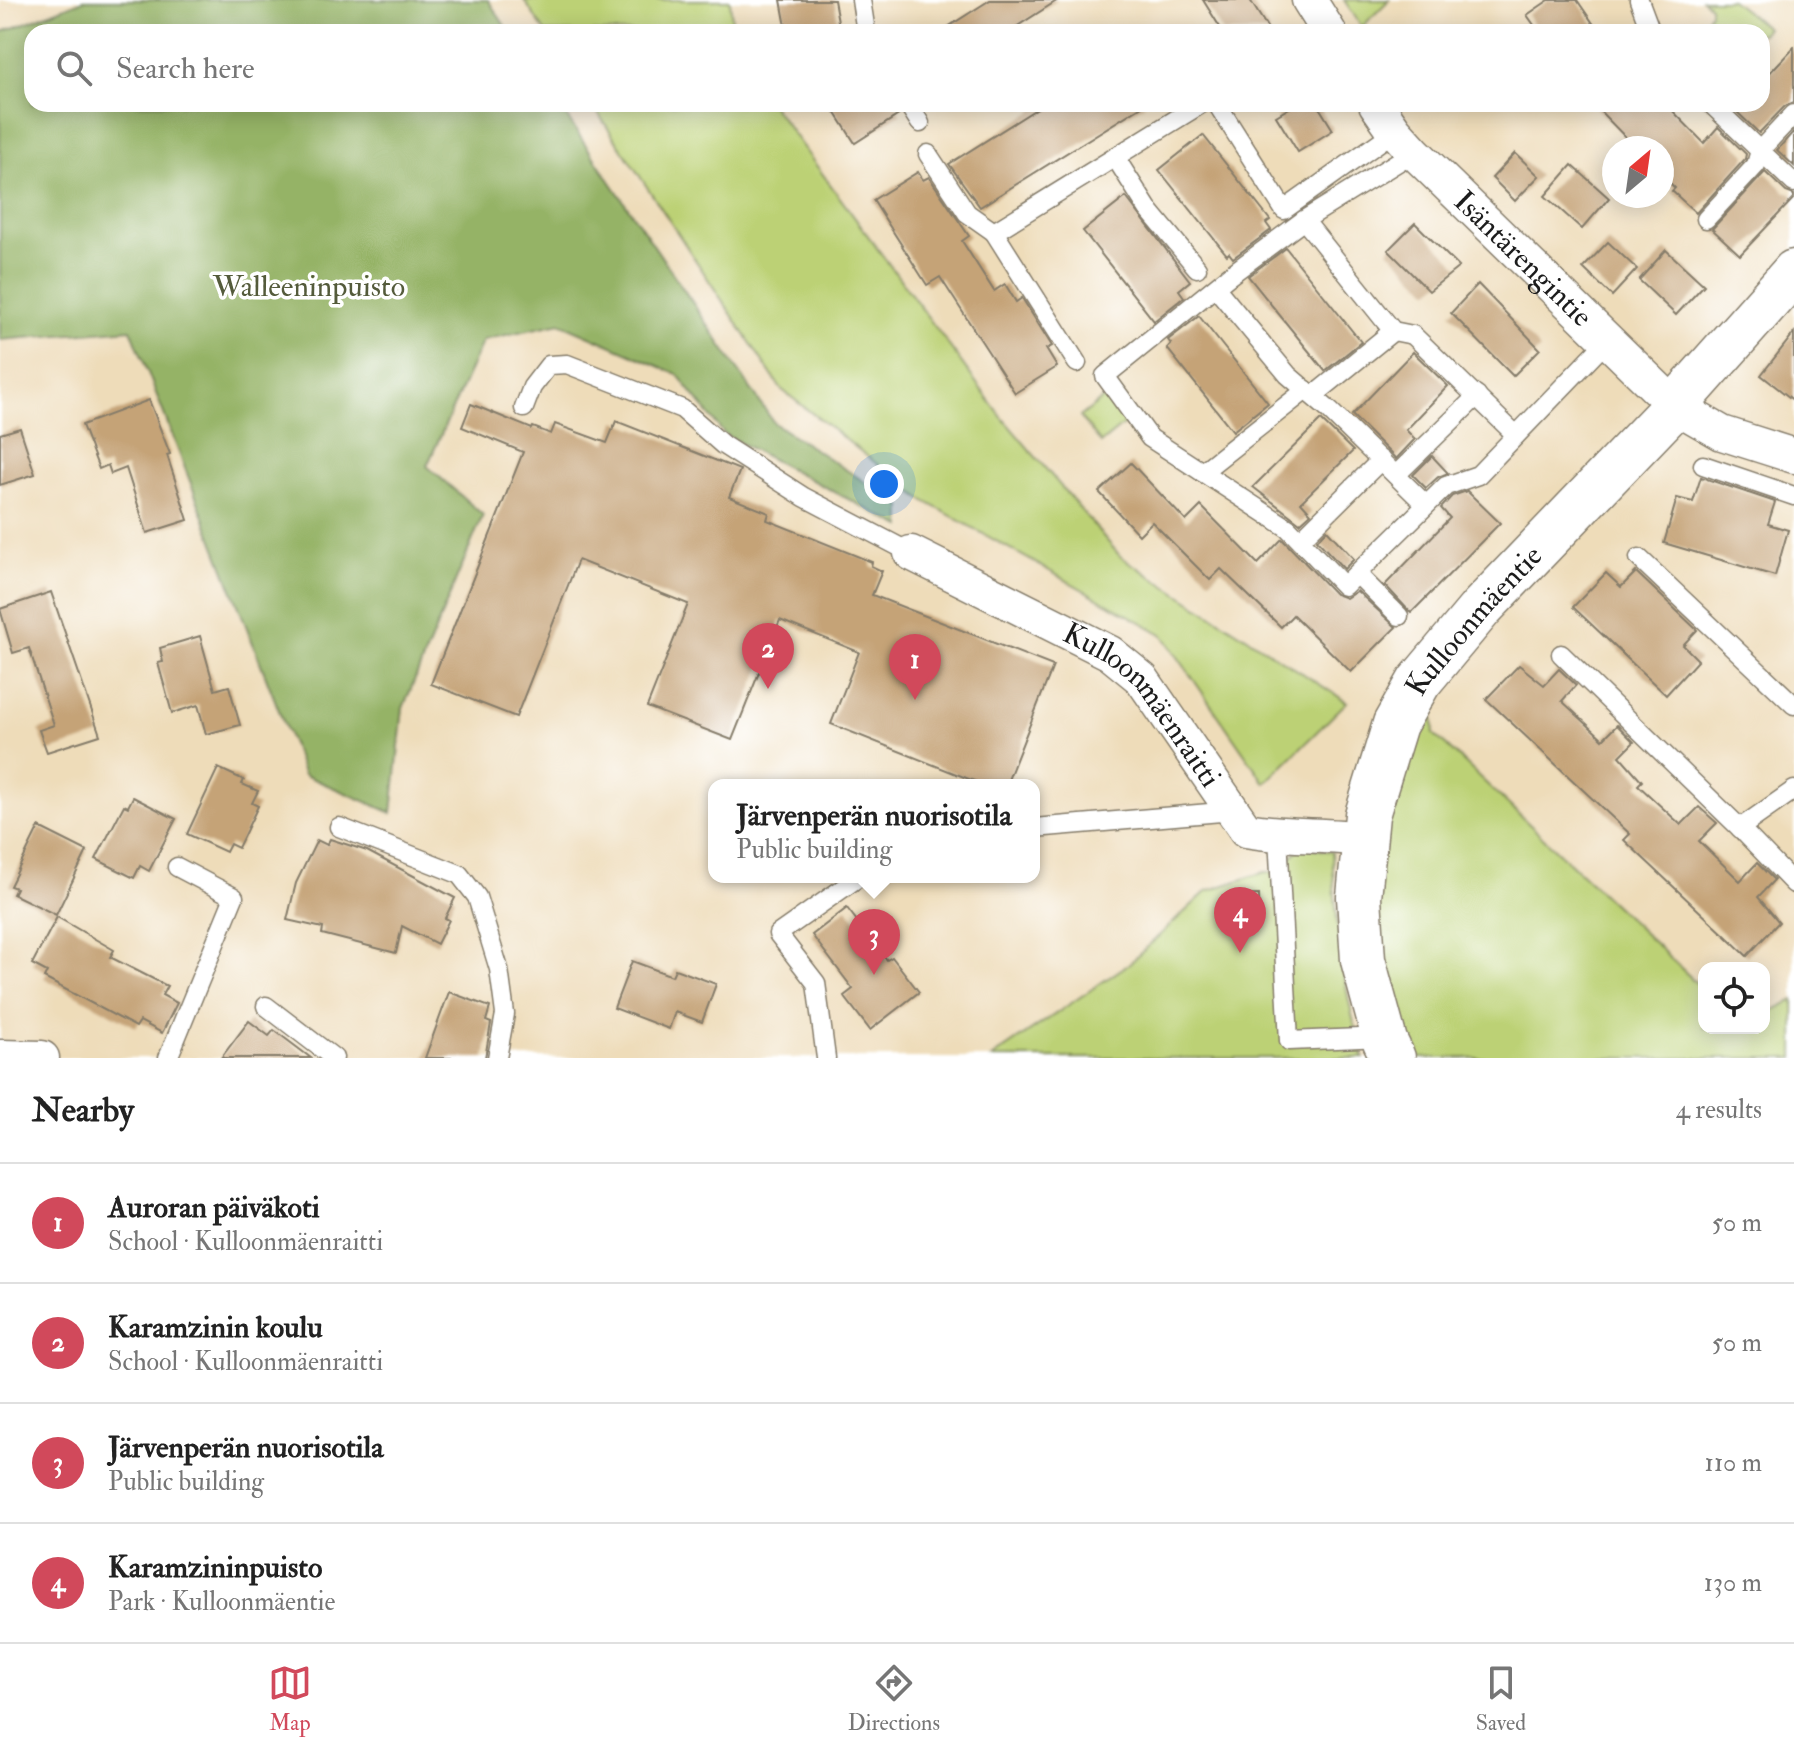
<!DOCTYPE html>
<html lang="en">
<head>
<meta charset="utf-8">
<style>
	:root { --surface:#fff; --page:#f2f2f2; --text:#222; --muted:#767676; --line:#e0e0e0; --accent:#d1495b }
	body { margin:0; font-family:"IM FELL Double Pica",serif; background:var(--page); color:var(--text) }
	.controls { position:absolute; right:24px; bottom:24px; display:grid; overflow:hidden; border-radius:16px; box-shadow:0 4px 20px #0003 }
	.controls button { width:72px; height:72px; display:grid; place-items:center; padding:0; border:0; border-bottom:2px solid var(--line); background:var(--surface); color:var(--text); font:40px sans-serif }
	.compass { position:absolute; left:1602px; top:136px; width:72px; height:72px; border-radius:50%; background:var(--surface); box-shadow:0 4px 20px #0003; rotate:29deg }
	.you { position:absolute; left:884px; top:484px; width:28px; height:28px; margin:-20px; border:6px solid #fff; border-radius:50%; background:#1a73e8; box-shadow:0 0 0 12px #1a73e833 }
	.badge { display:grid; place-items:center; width:52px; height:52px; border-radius:50%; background:var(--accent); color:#fff; font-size:26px; font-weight:700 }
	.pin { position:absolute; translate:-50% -66px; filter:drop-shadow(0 2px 4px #0008) }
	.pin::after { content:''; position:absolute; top:42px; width:28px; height:24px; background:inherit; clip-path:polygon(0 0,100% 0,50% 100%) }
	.popup { position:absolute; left:708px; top:779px; width:332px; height:104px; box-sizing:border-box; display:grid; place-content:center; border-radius:16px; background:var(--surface); filter:drop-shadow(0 2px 6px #0005); font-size:26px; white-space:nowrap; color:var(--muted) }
	.popup b { font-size:30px; color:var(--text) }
	.popup::after { content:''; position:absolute; left:50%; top:100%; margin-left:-16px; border:16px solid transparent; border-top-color:var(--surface) }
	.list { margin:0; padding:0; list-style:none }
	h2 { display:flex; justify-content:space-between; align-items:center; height:104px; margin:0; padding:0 32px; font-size:34px }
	h2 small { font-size:26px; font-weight:400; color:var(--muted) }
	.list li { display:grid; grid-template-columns:52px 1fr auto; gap:24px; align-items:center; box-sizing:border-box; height:120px; padding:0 32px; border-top:2px solid var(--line) }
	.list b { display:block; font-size:30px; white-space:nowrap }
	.list p { margin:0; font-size:26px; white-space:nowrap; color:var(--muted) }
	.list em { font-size:26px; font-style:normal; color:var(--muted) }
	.icon { flex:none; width:44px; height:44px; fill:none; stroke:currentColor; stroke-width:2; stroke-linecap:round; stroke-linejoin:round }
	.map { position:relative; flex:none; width:1794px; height:1058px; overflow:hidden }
	.search { position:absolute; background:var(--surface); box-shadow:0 4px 20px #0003; left:24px; right:24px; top:24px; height:88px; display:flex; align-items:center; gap:20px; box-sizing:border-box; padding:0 28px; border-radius:24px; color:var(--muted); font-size:30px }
	.sheet { height:584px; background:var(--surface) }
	nav { display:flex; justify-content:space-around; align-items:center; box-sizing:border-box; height:112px; border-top:2px solid var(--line); background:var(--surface); font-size:22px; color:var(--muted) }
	nav a { display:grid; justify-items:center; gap:4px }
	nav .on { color:var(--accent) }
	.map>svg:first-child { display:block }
</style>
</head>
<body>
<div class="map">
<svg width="1794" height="1058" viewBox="0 0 1794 1058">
	<rect width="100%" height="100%" fill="#fff"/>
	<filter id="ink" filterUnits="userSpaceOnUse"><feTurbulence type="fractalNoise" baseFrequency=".0125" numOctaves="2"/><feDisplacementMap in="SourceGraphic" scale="16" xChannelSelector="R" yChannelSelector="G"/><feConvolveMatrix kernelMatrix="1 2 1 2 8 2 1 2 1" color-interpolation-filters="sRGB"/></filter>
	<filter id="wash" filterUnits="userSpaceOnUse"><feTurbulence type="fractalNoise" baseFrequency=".006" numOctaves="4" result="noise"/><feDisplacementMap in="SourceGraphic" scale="32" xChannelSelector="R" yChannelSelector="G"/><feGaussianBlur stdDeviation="1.8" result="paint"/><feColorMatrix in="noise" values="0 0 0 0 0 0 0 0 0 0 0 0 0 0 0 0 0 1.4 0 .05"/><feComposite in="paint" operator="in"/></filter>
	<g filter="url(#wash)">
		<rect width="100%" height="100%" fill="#eedcb9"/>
		<g fill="#bcd175" stroke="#6c7648" stroke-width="2">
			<polygon points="524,0 730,0 733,32 545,32"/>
			<polygon points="1344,0 1389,0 1362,27"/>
			<polygon points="1702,0 1731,0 1767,28 1762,34 1713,32 1704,24 1710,12 1710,6"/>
			<polygon points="592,104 771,104 1000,415 1120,556 1347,702 1265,783 1162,634 923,500 781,389"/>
			<polygon points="1108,395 1128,421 1101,443 1080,417"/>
			<polygon points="1432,700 1434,734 1704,990 1704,1028 1764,1028 1764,1015 1794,1000 1794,1058 1412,1058 1379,949 1374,891 1395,768"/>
			<path d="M 1301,846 L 1332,852 C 1336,923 1342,990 1364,1058 L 991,1058 L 1130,963 L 1207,891 L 1265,872 L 1287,872 L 1288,860 Z"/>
		</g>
		<polygon fill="#95b366" stroke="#586841" stroke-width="2" points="83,0 488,0 509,32 32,32 32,104 558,104 774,423 902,506 902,527 725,435 677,374 560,323 483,340 427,466 483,515 403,708 392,813 304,775 131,329 0,340 0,33"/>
		<g id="blocks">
			<g fill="#c5a377">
				<polygon points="781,0 834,0 840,32 787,32"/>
				<polygon points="990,0 1058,0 1008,32 940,32"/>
				<polygon points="1203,0 1250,0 1270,32 1223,32"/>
				<polygon points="1549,0 1577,0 1599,32 1539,32 1527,15"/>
				<polygon points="1794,47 1794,102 1785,106 1759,133 1735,110 1740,104 1762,104 1762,81"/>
				<polygon points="830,104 896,104 900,114 855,143"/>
				<polygon points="1044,104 1145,104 980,207 949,164"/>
				<polygon points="1296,104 1317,104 1333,130 1298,152 1276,116"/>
				<polygon points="1593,104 1666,104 1704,143 1718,127 1746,154 1745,159 1696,213 1672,191 1675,188 1662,175 1662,148 1636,148"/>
				<polygon points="1794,131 1794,166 1777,150"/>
				<polygon points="1203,135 1270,220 1266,223 1271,230 1233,258 1229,253 1227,255 1159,170"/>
				<polygon points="1515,153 1539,176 1515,201 1492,178"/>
				<polygon points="1572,165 1609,198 1582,229 1545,196"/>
				<polygon points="918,172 923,180 929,177 969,236 962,241 994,291 1005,284 1016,302 1022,298 1052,346 1046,349 1057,367 1015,393 940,277 927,285 873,200"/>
				<polygon points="1765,172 1786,192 1794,195 1794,198 1740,255 1712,229"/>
				<polygon points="1126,197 1190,281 1179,290 1184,297 1154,321 1083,231"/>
				<polygon points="1415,223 1459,267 1429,291 1388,250"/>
				<polygon points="1608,242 1637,269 1612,296 1583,268"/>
				<polygon points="1286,248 1361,342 1325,371 1248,276"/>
				<polygon points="1666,250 1704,285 1676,315 1639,280"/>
				<polygon points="1478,284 1540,349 1513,376 1451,313"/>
				<polygon points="1199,316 1268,403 1233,431 1167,348 1171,344 1168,340"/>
				<polygon points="1794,333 1794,401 1761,375"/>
				<polygon points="1413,352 1448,386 1406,430 1415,439 1396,459 1352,415"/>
				<polygon points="149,400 170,454 167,455 188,520 147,533 126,468 111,474 108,465 99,469 82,425"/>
				<polygon points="471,404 532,429 533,427 551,434 555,424 607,443 616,421 740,470 729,497 769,513 767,520 872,562 871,566 882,571 872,595 1053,666 1006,785 984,785 831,724 859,652 780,620 732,740 647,707 688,604 578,560 516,717 431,684 523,452 462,427"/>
				<polygon points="1321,420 1353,451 1301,502 1311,513 1300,523 1253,487"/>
				<polygon points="20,428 35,474 0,485 0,434"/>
				<polygon points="1432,456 1448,473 1438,477 1426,488 1413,475"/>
				<polygon points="1131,463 1186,521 1201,506 1258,564 1282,539 1335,594 1346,598 1357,591 1396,627 1351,672 1293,615 1281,627 1221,569 1210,580 1152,522 1139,535 1099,492"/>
				<polygon points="1701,477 1775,502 1768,524 1788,530 1775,576 1664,543 1677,498 1693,502"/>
				<polygon points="1467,491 1500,523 1411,613 1385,585 1450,518 1441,508 1452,496"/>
				<polygon points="1327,530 1354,559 1344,569 1317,540"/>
				<polygon points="1636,572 1697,630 1683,645 1698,660 1666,695 1573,607 1606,573 1621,587"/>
				<polygon points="51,592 100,735 47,752 39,730 54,725 29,648 13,653 0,609"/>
				<polygon points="200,636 215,690 229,686 240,725 206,734 198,705 172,713 158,663 163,662 160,648"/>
				<polygon points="1519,665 1544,685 1559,669 1576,685 1562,701 1603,739 1617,725 1634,742 1620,756 1642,781 1638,785 1681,825 1699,807 1717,823 1699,841 1740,881 1757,863 1774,880 1758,897 1779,922 1747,956 1624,840 1630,834 1486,699"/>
				<polygon points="218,768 244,780 242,784 258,791 252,803 258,806 238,848 230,844 226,852 187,834"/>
				<polygon points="133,797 176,819 149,871 140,866 134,878 96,859 124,805 128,807"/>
				<polygon points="39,827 87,851 56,915 13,894 16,888 10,886"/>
				<polygon points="330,839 367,851 455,898 445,918 449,920 437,944 402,926 396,953 322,934 323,928 287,920 296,883 317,840 327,845"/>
				<polygon points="1259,895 1260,926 1229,927 1228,896"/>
				<polygon points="847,908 887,960 892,957 919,992 870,1030 844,996 853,989 812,935"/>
				<polygon points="57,917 114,950 110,957 167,986 162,995 177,1003 162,1033 140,1021 136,1027 44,978 47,972 32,964"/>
				<polygon points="632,961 672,976 675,969 716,984 702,1022 675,1012 669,1029 614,1008"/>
				<polygon points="449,992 490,1007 486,1021 491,1023 485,1058 425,1058"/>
				<polygon points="249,1021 269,1036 274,1030 311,1058 221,1058"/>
			</g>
		</g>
	</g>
	<g filter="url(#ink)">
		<use href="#blocks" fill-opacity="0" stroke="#857c6a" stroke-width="2"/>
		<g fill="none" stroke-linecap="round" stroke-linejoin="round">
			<g stroke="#857c6a" stroke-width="21">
				<g id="service">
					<polyline points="861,0 866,32"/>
					<polyline points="1639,0 1651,32"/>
					<polyline points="908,104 920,123"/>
					<polyline points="1217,104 1284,210 1395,131"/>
					<polyline points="1711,104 1794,183"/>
					<polyline points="1414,152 1304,220 1229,276 1105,376 1150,438 1288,528 1344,586 1446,486 1478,475 1606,342"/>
					<polyline points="928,154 967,213 994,232"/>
					<polyline points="1115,157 1148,209 1197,268"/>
					<polyline points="1706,219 1756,165 1760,150 1794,114"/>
					<polyline points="1304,220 1393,331 1413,335 1516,435"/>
					<polyline points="1216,288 1288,375 1330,411 1426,505"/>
					<polyline points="1077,363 994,232 1201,104"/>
					<polyline points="1313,396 1393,331"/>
					<polyline points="524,408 532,387 549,365 567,364 682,409 723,445 804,497 911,553"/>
					<polyline points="1703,465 1794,496"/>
					<polyline points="1202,472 1306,390"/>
					<polyline points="1396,475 1477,396"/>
					<polyline points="1300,540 1381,460"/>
					<polyline points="1639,558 1794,705"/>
					<polyline points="1357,574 1399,616"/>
					<polyline points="1561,654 1740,828 1794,790"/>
					<polyline points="339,827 459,874 477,897 499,969 505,1014 497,1058"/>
					<polyline points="1034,828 1233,811"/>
					<polyline points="1740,828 1794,884"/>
					<polyline points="1278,836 1289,1041 1383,1037"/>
					<polyline points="266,1006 334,1058"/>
					<polyline points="168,1058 234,897 177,867"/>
					<polyline points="826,1058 816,983 778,934 859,877"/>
				</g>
			</g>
			<g stroke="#857c6a" stroke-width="37">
				<g id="minor">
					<polyline points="1309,0 1329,32"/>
					<path id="s1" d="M 1376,104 L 1395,131 L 1414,152 L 1675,406 L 1722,433 L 1794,456"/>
					<path id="s2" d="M 911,553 L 1110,653 L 1142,679 L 1246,830 C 1285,837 1323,834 1363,839"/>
					<polyline points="0,1057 42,1058"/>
				</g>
			</g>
			<g stroke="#857c6a" stroke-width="47">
				<g id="tertiary">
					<path id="s3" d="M 1393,1058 L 1385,1041 L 1363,960 L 1359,897 L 1367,815 L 1395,724 L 1419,682 L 1481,608 L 1675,406 L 1794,272"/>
				</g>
			</g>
			<use href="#service" stroke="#fff" stroke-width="18"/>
			<use href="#minor" stroke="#fff" stroke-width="34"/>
			<use href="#tertiary" stroke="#fff" stroke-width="44"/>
		</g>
	</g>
	<g text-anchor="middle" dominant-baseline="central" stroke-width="7" stroke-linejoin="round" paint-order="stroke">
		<g font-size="30" fill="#1c1c1c" stroke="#fff">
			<text stroke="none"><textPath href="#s1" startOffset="214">Isäntärengintie</textPath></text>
			<text stroke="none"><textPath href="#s3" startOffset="474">Kulloonmäentie</textPath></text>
			<text stroke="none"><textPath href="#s2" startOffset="282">Kulloonmäenraitti</textPath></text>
		</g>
		<g font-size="30" fill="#545b3b" stroke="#fff">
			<text x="309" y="286">Walleeninpuisto</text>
		</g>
	</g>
</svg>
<div class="controls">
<button><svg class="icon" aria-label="locate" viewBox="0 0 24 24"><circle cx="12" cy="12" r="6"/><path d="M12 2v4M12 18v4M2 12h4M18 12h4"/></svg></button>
</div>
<svg class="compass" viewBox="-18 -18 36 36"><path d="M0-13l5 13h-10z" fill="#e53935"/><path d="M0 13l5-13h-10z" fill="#767676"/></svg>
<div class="you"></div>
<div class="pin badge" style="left:915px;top:700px">1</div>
<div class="pin badge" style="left:768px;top:689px">2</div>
<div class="pin badge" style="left:874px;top:975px">3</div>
<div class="popup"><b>Järvenperän nuorisotila</b>Public building</div>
<div class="pin badge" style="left:1240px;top:953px">4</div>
<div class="search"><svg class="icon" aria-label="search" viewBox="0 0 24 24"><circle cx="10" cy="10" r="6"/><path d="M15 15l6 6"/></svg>Search here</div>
</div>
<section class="sheet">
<h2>Nearby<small>4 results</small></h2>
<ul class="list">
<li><span class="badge">1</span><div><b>Auroran päiväkoti</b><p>School · Kulloonmäenraitti</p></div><em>50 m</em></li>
<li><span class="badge">2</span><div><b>Karamzinin koulu</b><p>School · Kulloonmäenraitti</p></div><em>50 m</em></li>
<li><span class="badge">3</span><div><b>Järvenperän nuorisotila</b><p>Public building</p></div><em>110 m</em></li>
<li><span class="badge">4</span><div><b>Karamzininpuisto</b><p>Park · Kulloonmäentie</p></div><em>130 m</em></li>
</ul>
</section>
<nav>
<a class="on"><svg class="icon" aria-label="map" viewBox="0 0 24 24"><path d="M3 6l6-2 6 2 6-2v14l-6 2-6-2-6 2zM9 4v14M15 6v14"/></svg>Map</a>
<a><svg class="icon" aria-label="directions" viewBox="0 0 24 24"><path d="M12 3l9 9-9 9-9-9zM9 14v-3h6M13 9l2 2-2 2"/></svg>Directions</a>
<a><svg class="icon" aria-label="saved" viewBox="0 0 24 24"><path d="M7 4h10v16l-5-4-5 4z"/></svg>Saved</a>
</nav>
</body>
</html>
